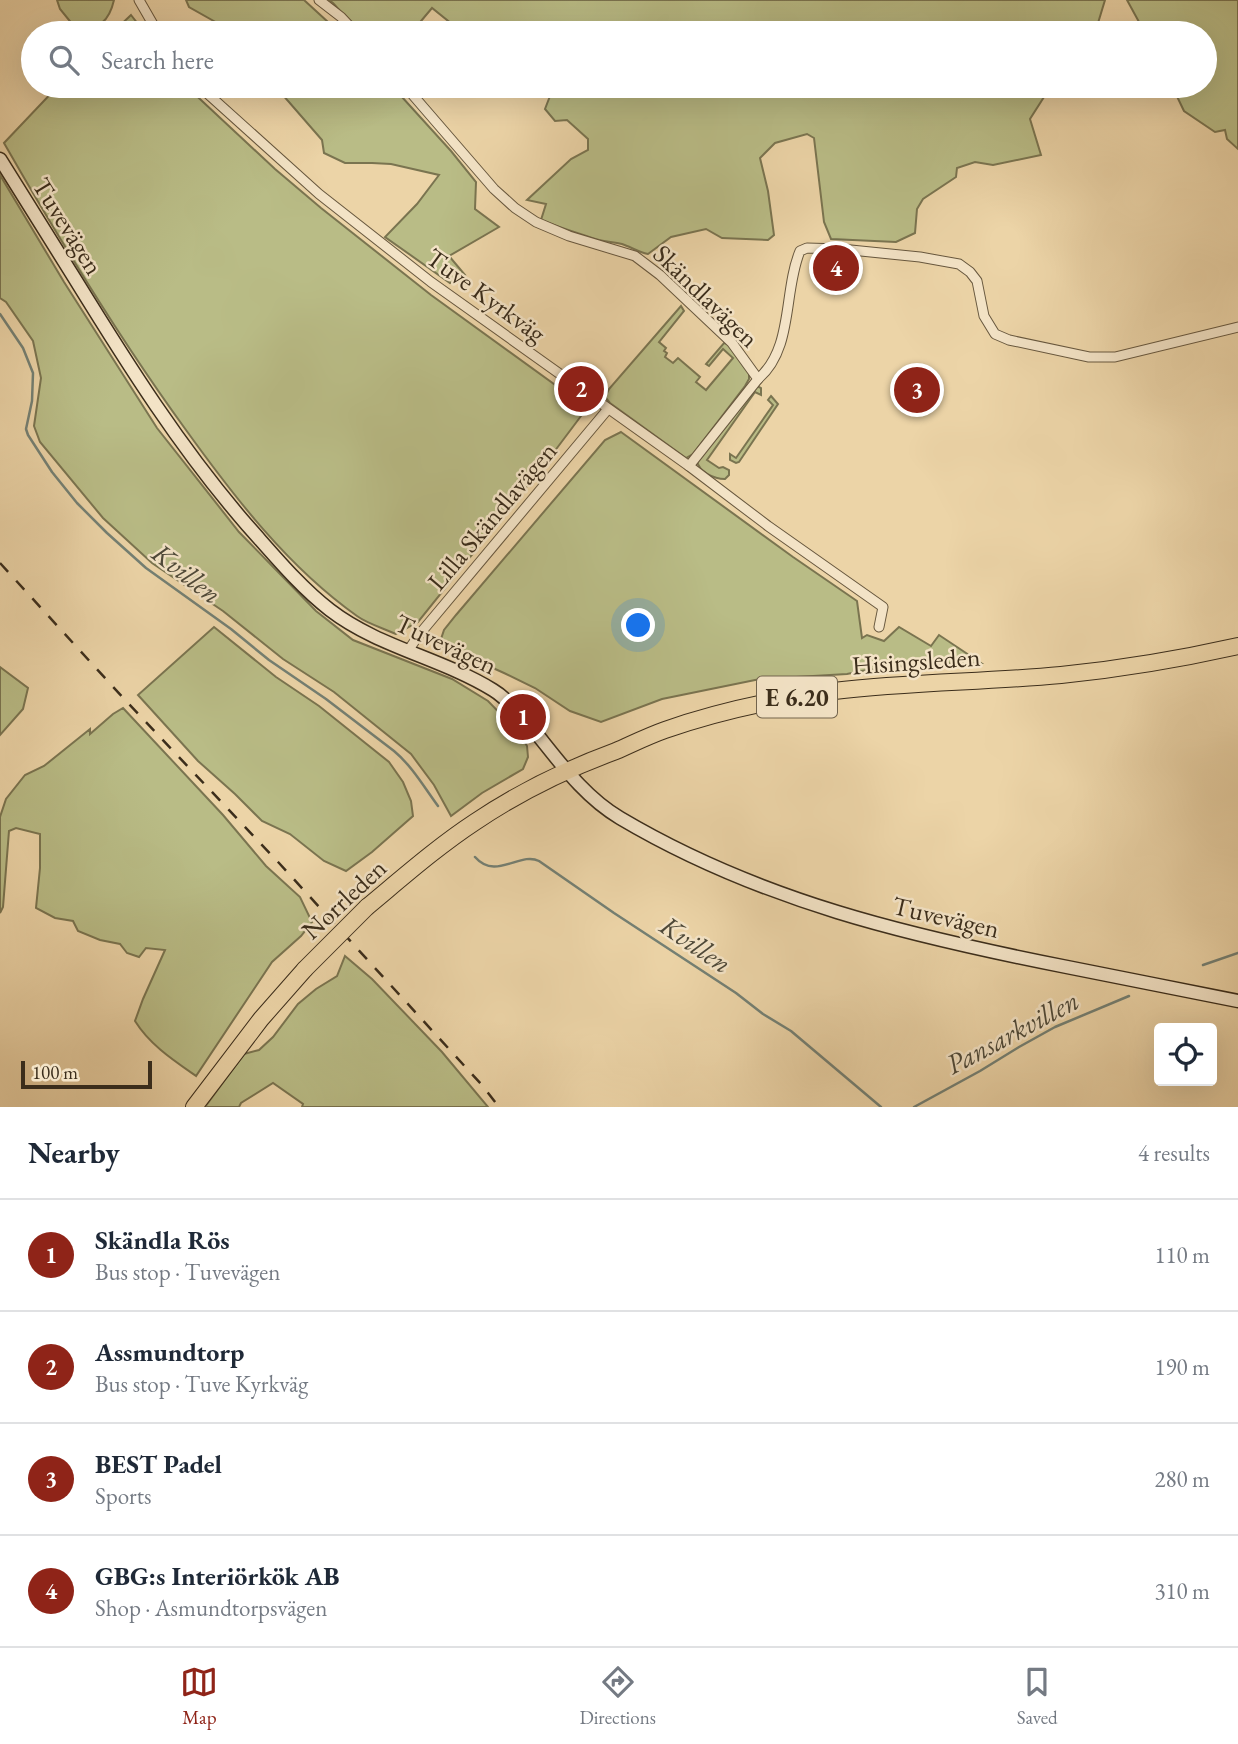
<!DOCTYPE html>
<html lang="en">
<head>
<meta charset="utf-8">
<style>
	:root { --surface:#fff; --page:#f2f2f3; --text:#1f2937; --muted:#747a83; --line:#e0e1e3; --accent:#8f2418 }
	body { margin:0; font-family:"EB Garamond",serif; background:var(--page); color:var(--text) }
	.controls { position:absolute; right:21px; bottom:21px; display:grid; overflow:hidden; border-radius:7px; box-shadow:0 7px 28px #0002 }
	.controls button { width:63px; height:63px; display:grid; place-items:center; padding:0; border:0; border-bottom:2px solid var(--line); background:var(--surface); color:var(--text); font:35px sans-serif }
	.scale { position:absolute; left:21px; bottom:18px; width:131px; box-sizing:border-box; padding-left:7px; border:4px solid #3b2d1b; border-top:0; font-size:19px; line-height:24px; white-space:nowrap; color:#3b2d1b; -webkit-text-stroke:5px #f3e3c6; paint-order:stroke }
	.you { position:absolute; left:639px; top:626px; width:24px; height:24px; margin:-18px; border:5px solid #fff; border-radius:50%; background:#1a73e8; box-shadow:0 0 0 10px #1a73e833 }
	.badge { display:grid; place-items:center; width:46px; height:46px; border-radius:50%; background:var(--accent); color:#fff; font-size:23px; font-weight:700 }
	.pin { position:absolute; translate:-50% -50%; border:4px solid #fff; box-shadow:0 2px 7px #0006 }
	.list { margin:0; padding:0; list-style:none }
	h2 { display:flex; justify-content:space-between; align-items:center; height:91px; margin:0; padding:0 28px; font-size:30px }
	h2 small { font-size:23px; font-weight:400; color:var(--muted) }
	.list li { display:grid; grid-template-columns:46px 1fr auto; gap:21px; align-items:center; box-sizing:border-box; height:112px; padding:0 28px; border-top:2px solid var(--line) }
	.list b { display:block; font-size:26px; white-space:nowrap }
	.list p { margin:0; font-size:23px; white-space:nowrap; color:var(--muted) }
	.list em { font-size:23px; font-style:normal; color:var(--muted) }
	.icon { flex:none; width:38px; height:38px; fill:none; stroke:currentColor; stroke-width:2; stroke-linecap:round; stroke-linejoin:round }
	.map { position:relative; flex:none; width:1238px; height:1107px; overflow:hidden }
	.search { position:absolute; background:var(--surface); box-shadow:0 7px 28px #0002; left:21px; right:21px; top:21px; height:77px; display:flex; align-items:center; gap:18px; box-sizing:border-box; padding:0 24px; border-radius:38px; color:var(--muted); font-size:26px }
	.sheet { height:539px; background:var(--surface) }
	nav { display:flex; justify-content:space-around; align-items:center; box-sizing:border-box; height:98px; border-top:2px solid var(--line); background:var(--surface); font-size:19px; color:var(--muted) }
	nav a { display:grid; justify-items:center; gap:4px }
	nav .on { color:var(--accent) }
	.map>svg:first-child { display:block }
</style>
</head>
<body>
<div class="map">
<svg width="1238" height="1107" viewBox="0 0 1238 1107">
	<rect width="100%" height="100%" fill="#ecd4a7"/>
	<filter id="stains"><feTurbulence type="fractalNoise" baseFrequency=".00286" numOctaves="4"/><feColorMatrix values="0 0 0 0 .2 0 0 0 0 .09 0 0 0 0 .02 0 0 0 .5 -.17"/></filter>
	<radialGradient id="worn" r=".72"><stop offset=".6" stop-color="#630" stop-opacity="0"/><stop offset="1" stop-color="#630" stop-opacity=".3"/></radialGradient>
	<g fill="#b9bc86" stroke="#7a7450" stroke-width="2">
		<path d="M 57,0 L 114,0 C 109,22 99,29 77,30 L 60,9 Z"/>
		<polygon points="186,0 304,0 340,33 229,33 219,24 189,7"/>
		<polygon points="329,0 1105,0 1095,33 480,33 474,29 452,24 432,8 411,33 360,33 333,3"/>
		<polygon points="1127,0 1238,0 1238,149 1227,139 1225,130 1215,132 1184,111 1172,86 1205,86 1205,33 1145,33"/>
		<polygon points="131,15 145,33 112,33"/>
		<path d="M 58,86 L 186,86 L 275,169 L 321,208 L 431,295 L 587,408 L 548,460 L 418,622 L 396,634 C 383,628 368,624 357,616 C 288,567 235,498 186,430 C 119,338 60,241 4,143 Z"/>
		<polygon points="275,86 392,86 451,151 476,182 475,209 499,227 449,256 465,275 450,283 385,237 417,204 439,175 391,164 372,163 345,163 324,153 322,140"/>
		<path d="M 539,86 L 1051,86 L 1030,119 L 1041,155 L 993,165 L 975,162 L 957,168 L 956,177 L 923,199 L 917,209 L 915,233 L 896,242 L 831,239 L 824,222 L 814,138 L 807,134 L 775,143 L 760,158 L 768,191 L 774,235 L 768,240 L 722,238 L 706,229 L 671,237 L 648,254 C 638,252 631,247 622,244 C 614,242 607,242 599,240 C 580,234 560,228 541,220 L 546,204 L 527,200 L 571,159 L 588,150 L 588,139 L 567,120 L 555,121 L 545,109 L 550,96 Z"/>
		<polygon points="0,175 64,282 157,428 239,532 316,611 353,640 452,679 488,701 520,734 527,746 528,757 523,769 482,793 451,816 434,785 411,754 334,692 283,659 223,611 152,563 103,518 40,442 34,426 41,378 33,341 6,302 0,298"/>
		<polygon points="681,306 684,311 659,342 666,348 664,351 667,353 665,357 673,363 678,358 700,377 696,382 706,390 733,358 723,349 709,366 706,364 724,343 728,344 749,371 749,379 745,386 693,454 686,458 610,403 605,397 609,389"/>
		<path d="M 757,386 L 761,388 L 761,395 L 755,392 L 707,460 L 719,468 L 723,467 L 729,470 L 729,475 L 725,479 C 714,479 699,472 697,461 Z"/>
		<polygon points="771,396 778,404 739,462 736,463 730,460 730,454 736,458 773,405 768,400"/>
		<polygon points="621,432 793,557 857,601 862,638 867,635 884,641 899,627 931,646 939,635 981,663 922,664 867,670 847,674 760,679 662,699 601,722 570,711 535,688 504,673 462,654 444,650 440,642 444,630 456,615 605,440"/>
		<polygon points="214,627 276,677 319,706 389,762 403,782 411,801 413,816 372,852 346,871 324,861 290,834 262,821 235,794 198,761 138,695"/>
		<polygon points="0,667 28,688 23,709 0,735"/>
		<path d="M 123,708 L 223,815 L 266,866 L 300,897 L 312,922 L 301,936 L 272,962 L 196,1076 C 173,1060 150,1045 135,1021 L 143,999 L 165,950 L 146,948 L 139,957 L 127,953 L 120,944 L 100,940 L 78,931 L 73,921 L 55,918 L 36,908 L 40,868 L 40,834 L 16,828 L 9,831 L 3,907 L 0,913 L 0,817 L 6,799 L 25,775 L 44,766 L 90,729 L 90,734 L 113,714 Z"/>
		<polygon points="345,956 372,979 442,1052 488,1107 302,1107 303,1104 273,1083 241,1103 239,1107 205,1107 244,1054 259,1050 273,1037 298,1004 316,989 337,976"/>
	</g>
	<g fill="none" stroke-linecap="round" stroke-linejoin="round">
		<g stroke="#748074" stroke-width="2.5">
			<path d="M 0,314 L 23,348 L 33,373 L 32,401 L 26,429 L 28,435 L 52,472 L 77,503 L 107,533 L 146,568 L 231,629 L 269,660 L 326,699 L 394,751 C 412,766 424,787 438,806"/>
			<path d="M 475,857 C 496,881 520,851 539,861 L 614,913 L 736,993 L 763,1014 L 791,1031 L 881,1107"/>
			<polyline points="1203,965 1238,953"/>
			<polyline points="914,1107 980,1071 1019,1047 1055,1027 1129,996"/>
		</g>
		<g stroke="#67573e" stroke-width="11">
			<g id="minor">
				<polyline points="139,0 158,33"/>
				<polyline points="319,0 341,17 356,33"/>
				<polyline points="199,86 319,194 431,282 689,466 768,526 883,607 879,627"/>
				<polyline points="405,86 494,189 515,208 536,222 569,236 635,256 660,275 732,343 758,379 689,466"/>
				<path d="M 758,379 C 794,348 783,292 800,251 L 807,248 L 841,249 L 920,257 L 959,264 L 970,272 L 977,281 L 984,316 L 995,334 L 1009,340 L 1089,357 L 1115,357 L 1238,327"/>
				<polyline points="408,651 418,636 608,409"/>
			</g>
		</g>
		<g stroke="#3b2d1b" stroke-width="15">
			<path id="secondary" d="M 0,159 C 25,199 50,239 75,279 C 128,365 181,449 247,525 C 273,554 299,586 330,610 C 378,647 441,658 493,690 C 508,699 520,715 532,728 C 559,761 583,796 620,818 C 760,901 910,936 1067,967 C 1124,978 1181,990 1238,1001"/>
		</g>
		<g stroke="#3b2d1b" stroke-width="18">
			<g id="trunk">
				<path d="M 367,907 C 402,878 437,847 475,822 C 518,793 567,769 616,751 C 632,744 648,736 665,730 C 719,711 777,699 834,691 C 909,682 986,682 1061,675 C 1120,669 1180,659 1238,646"/>
				<polyline points="194,1107 261,1019 305,969"/>
			</g>
		</g>
		<use href="#minor" stroke="#f3e3c6" stroke-width="9"/>
		<use href="#secondary" stroke="#f3e3c6" stroke-width="12"/>
		<use href="#trunk" stroke="#ecd4a7" stroke-width="16"/>
		<polyline stroke="#3b2d1b" stroke-width="2.5" stroke-dasharray="12 12" stroke-linecap="butt" points="0,563 126,701 279,863 481,1084 499,1107"/>
		<g stroke="#3b2d1b" stroke-width="18" stroke-linecap="butt">
			<polyline id="trunk-bridge" points="305,969 367,907"/>
		</g>
		<use href="#trunk-bridge" stroke="#ecd4a7" stroke-width="16"/>
	</g>
	<g text-anchor="middle" dominant-baseline="central" stroke-width="5" stroke-linejoin="round" paint-order="stroke">
		<rect fill="#f3e3c6" stroke="#72644e" stroke-width="2" x="757" y="676.5" width="80" height="41" rx="5"/>
		<g font-size="24" font-weight="bold" fill="#3b2d1b">
			<text x="797" y="697">E 6.20</text>
		</g>
		<g font-size="26" fill="#3b2d1b" stroke="#f3e3c6">
			<text transform="translate(68 226) rotate(58)">Tuvevägen</text>
			<text transform="translate(486 295) rotate(36)">Tuve Kyrkväg</text>
			<text transform="translate(706 296) rotate(44)">Skändlavägen</text>
			<text transform="translate(492 516) rotate(-50)">Lilla Skändlavägen</text>
			<text transform="translate(446 644) rotate(25)">Tuvevägen</text>
			<text transform="translate(916 661) rotate(-4)">Hisingsleden</text>
			<text transform="translate(344 899) rotate(-43)">Norrleden</text>
			<text transform="translate(946 917) rotate(13)">Tuvevägen</text>
		</g>
		<g font-size="28" font-style="italic" fill="#4e4939" stroke="#f3e3c6">
			<text transform="translate(187 573) rotate(38)">Kvillen</text>
			<text transform="translate(696 944) rotate(34)">Kvillen</text>
			<text transform="translate(1012 1032) rotate(-28)">Pansarkvillen</text>
		</g>
	</g>
	<rect width="100%" height="100%" filter="url(#stains)"/>
	<rect width="100%" height="100%" fill="url(#worn)"/>
</svg>
<div class="controls">
<button><svg class="icon" aria-label="locate" viewBox="0 0 24 24"><circle cx="12" cy="12" r="6"/><path d="M12 2v4M12 18v4M2 12h4M18 12h4"/></svg></button>
</div>
<div class="scale">100 m</div>
<div class="you"></div>
<div class="pin badge" style="left:523px;top:717px">1</div>
<div class="pin badge" style="left:581px;top:389px">2</div>
<div class="pin badge" style="left:917px;top:390px">3</div>
<div class="pin badge" style="left:836px;top:268px">4</div>
<div class="search"><svg class="icon" aria-label="search" viewBox="0 0 24 24"><circle cx="10" cy="10" r="6"/><path d="M15 15l6 6"/></svg>Search here</div>
</div>
<section class="sheet">
<h2>Nearby<small>4 results</small></h2>
<ul class="list">
<li><span class="badge">1</span><div><b>Skändla Rös</b><p>Bus stop · Tuvevägen</p></div><em>110 m</em></li>
<li><span class="badge">2</span><div><b>Assmundtorp</b><p>Bus stop · Tuve Kyrkväg</p></div><em>190 m</em></li>
<li><span class="badge">3</span><div><b>BEST Padel</b><p>Sports</p></div><em>280 m</em></li>
<li><span class="badge">4</span><div><b>GBG:s Interiörkök AB</b><p>Shop · Asmundtorpsvägen</p></div><em>310 m</em></li>
</ul>
</section>
<nav>
<a class="on"><svg class="icon" aria-label="map" viewBox="0 0 24 24"><path d="M3 6l6-2 6 2 6-2v14l-6 2-6-2-6 2zM9 4v14M15 6v14"/></svg>Map</a>
<a><svg class="icon" aria-label="directions" viewBox="0 0 24 24"><path d="M12 3l9 9-9 9-9-9zM9 14v-3h6M13 9l2 2-2 2"/></svg>Directions</a>
<a><svg class="icon" aria-label="saved" viewBox="0 0 24 24"><path d="M7 4h10v16l-5-4-5 4z"/></svg>Saved</a>
</nav>
</body>
</html>
